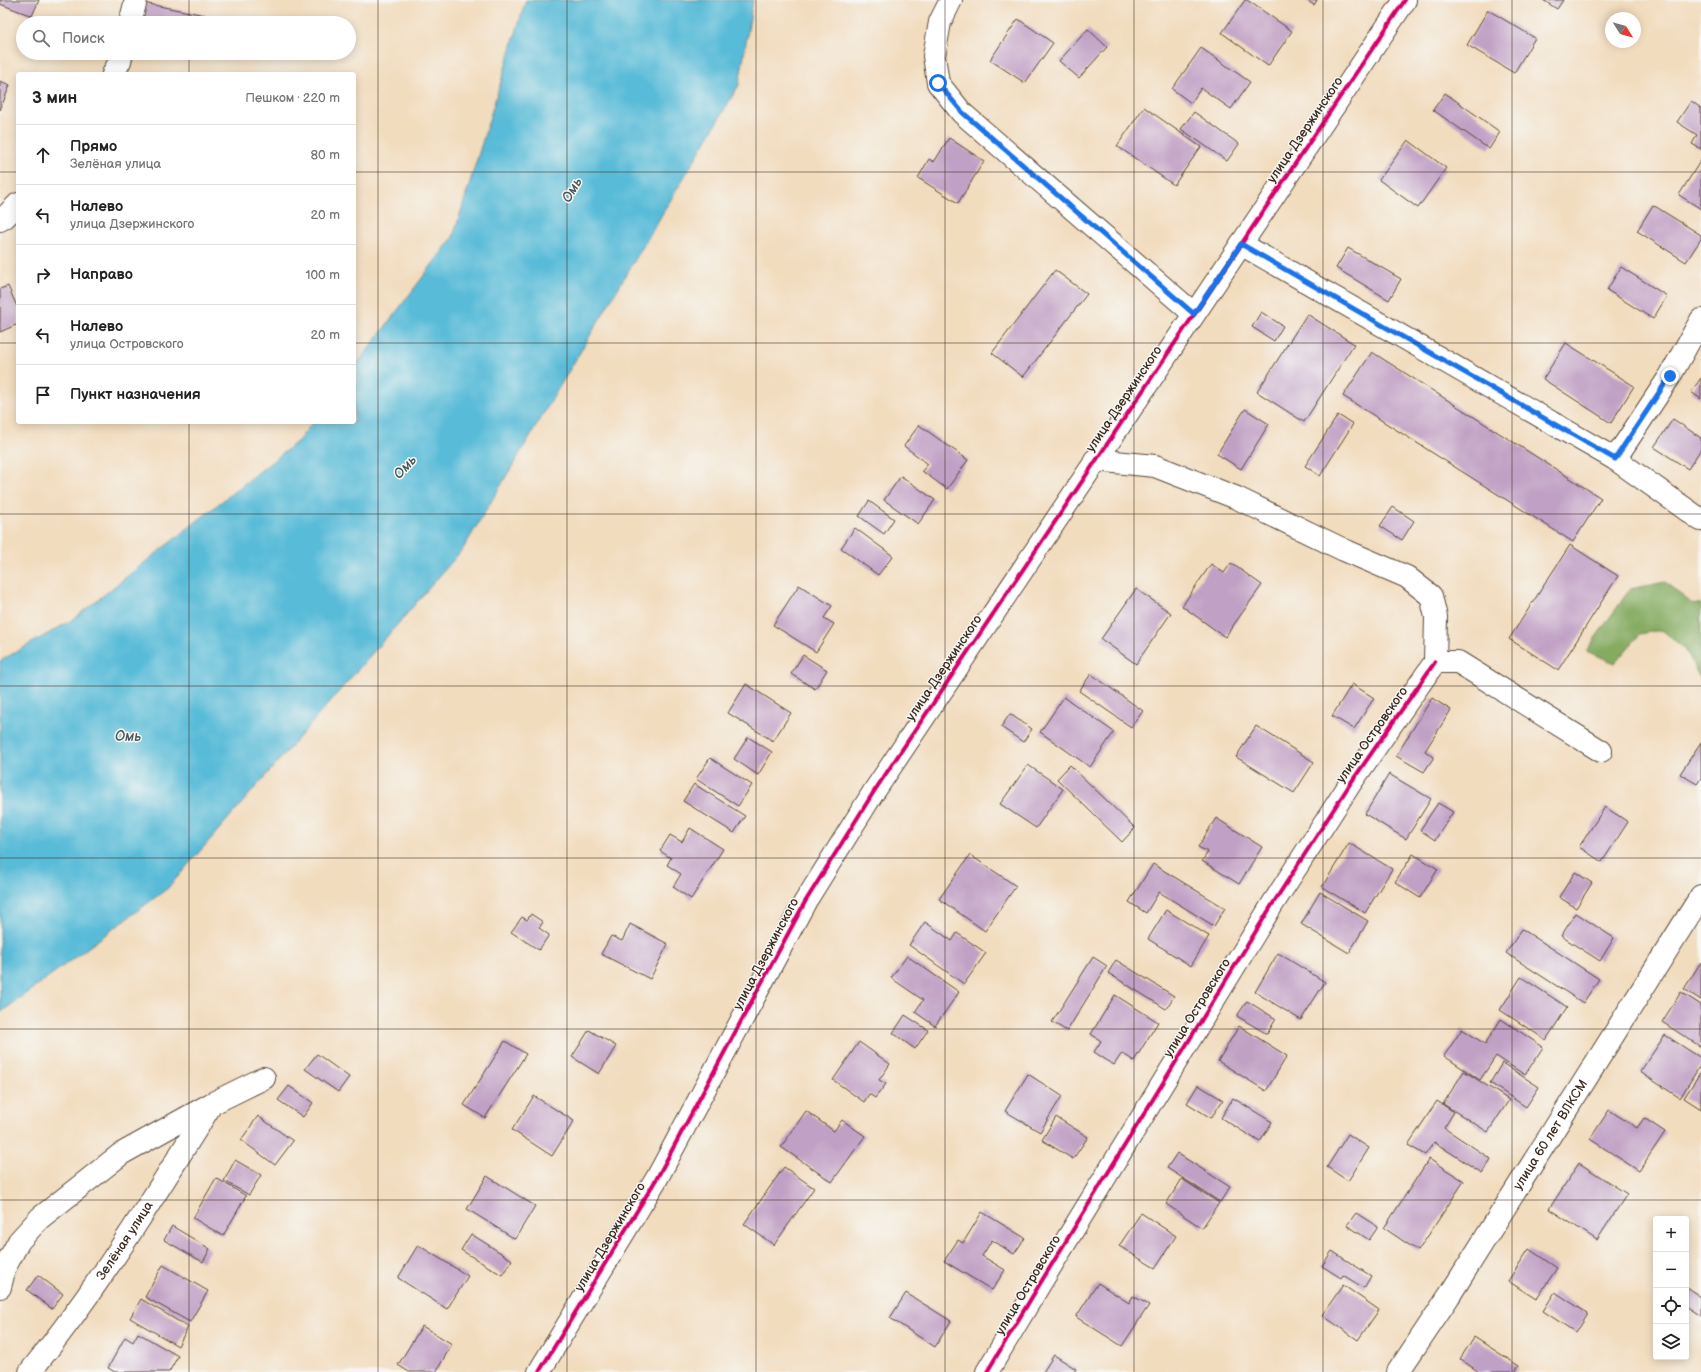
<!DOCTYPE html>
<html lang="ru">
<head>
<meta charset="utf-8">
<style>
	:root { --surface:#fff; --page:#f6f6f6; --text:#222; --muted:#767676; --line:#e0e0e0 }
	body { margin:0; font-family:"Balsamiq Sans",sans-serif; background:var(--page); color:var(--text) }
	.controls { position:absolute; right:12px; bottom:12px; display:grid; overflow:hidden; border-radius:4px; box-shadow:0 2px 10px #0003 }
	.controls button { width:36px; height:36px; display:grid; place-items:center; padding:0; border:0; border-bottom:1px solid var(--line); background:var(--surface); color:var(--text); font:20px sans-serif }
	.compass { position:absolute; left:1605px; top:12px; width:36px; height:36px; border-radius:50%; background:var(--surface); box-shadow:0 2px 10px #0003; rotate:127deg }
	.stop { position:absolute; width:12px; height:12px; margin:-9px; border:3px solid #1a73e8; border-radius:50%; background:#fff }
	.stop.end { background:#1a73e8; border-color:#fff; box-shadow:0 1px 4px #0008 }
	.list { margin:0; padding:0; list-style:none }
	h2 { display:flex; justify-content:space-between; align-items:center; height:52px; margin:0; padding:0 16px; font-size:17px }
	h2 small { font-size:13px; font-weight:400; color:var(--muted) }
	.list li { display:grid; grid-template-columns:26px 1fr auto; gap:12px; align-items:center; box-sizing:border-box; height:60px; padding:0 16px; border-top:1px solid var(--line) }
	.list b { display:block; font-size:15px; white-space:nowrap }
	.list p { margin:0; font-size:13px; white-space:nowrap; color:var(--muted) }
	.list em { font-size:13px; font-style:normal; color:var(--muted) }
	.icon { flex:none; width:22px; height:22px; fill:none; stroke:currentColor; stroke-width:2; stroke-linecap:round; stroke-linejoin:round }
	.map { position:relative; flex:none; width:1701px; height:1372px; overflow:hidden }
	.search { position:absolute; background:var(--surface); box-shadow:0 2px 10px #0003; left:16px; top:16px; width:340px; height:44px; display:flex; align-items:center; gap:10px; box-sizing:border-box; padding:0 14px; border-radius:22px; color:var(--muted); font-size:15px }
	.panel { position:absolute; background:var(--surface); box-shadow:0 2px 10px #0003; left:16px; top:72px; width:340px; height:352px; border-radius:4px }
	.map>svg:first-child { display:block }
</style>
</head>
<body>
<div class="map">
<svg width="1701" height="1372" viewBox="0 0 1701 1372">
	<rect width="100%" height="100%" fill="#f6f6f2"/>
	<filter id="ink" filterUnits="userSpaceOnUse"><feTurbulence type="fractalNoise" baseFrequency=".025" numOctaves="2"/><feDisplacementMap in="SourceGraphic" scale="8" xChannelSelector="R" yChannelSelector="G"/><feConvolveMatrix kernelMatrix="1 2 1 2 8 2 1 2 1" color-interpolation-filters="sRGB"/></filter>
	<filter id="wash" filterUnits="userSpaceOnUse"><feTurbulence type="fractalNoise" baseFrequency=".012" numOctaves="4" result="noise"/><feDisplacementMap in="SourceGraphic" scale="16" xChannelSelector="R" yChannelSelector="G"/><feGaussianBlur stdDeviation="0.9" result="paint"/><feColorMatrix in="noise" values="0 0 0 0 0 0 0 0 0 0 0 0 0 0 0 0 0 1.4 0 .05"/><feComposite in="paint" operator="in"/></filter>
	<g filter="url(#wash)">
		<rect width="100%" height="100%" fill="#f2dcbe"/>
		<polygon fill="#84ab61" stroke="#606a40" points="1665,582 1691,603 1701,604 1701,680 1685,649 1662,630 1640,634 1615,663 1586,651 1630,589"/>
		<polygon fill="#59bbd8" stroke="#4a727b" points="526,0 753,0 739,85 463,549 168,888 0,1013 0,661 72,620 298,441 313,422 354,422 354,368 453,237"/>
		<g id="blocks">
			<g fill="#c1a0c5">
				<polygon points="0,0 39,0 32,16 0,4"/>
				<polygon points="1245,0 1247,0 1292,31 1268,66 1222,33"/>
				<polygon points="1306,0 1317,0 1314,5"/>
				<polygon points="1543,0 1563,0 1557,9"/>
				<polygon points="143,3 205,15 203,23 139,23"/>
				<polygon points="1488,10 1535,38 1514,73 1467,45"/>
				<polygon points="1018,19 1053,43 1025,83 990,60"/>
				<polygon points="1088,29 1107,47 1079,78 1059,61"/>
				<polygon points="1201,48 1250,82 1231,109 1201,88 1191,103 1172,89"/>
				<polygon points="0,81 10,85 0,110"/>
				<polygon points="1445,93 1500,132 1489,149 1433,110"/>
				<polygon points="1691,101 1701,108 1701,149 1692,144 1697,135 1677,122"/>
				<polygon points="1144,107 1201,147 1174,185 1117,146"/>
				<polygon points="1194,112 1239,144 1227,161 1181,129"/>
				<polygon points="949,138 984,161 958,203 918,178 929,159 934,162"/>
				<polygon points="1408,140 1446,168 1418,208 1379,180"/>
				<polygon points="1701,160 1701,209 1679,195"/>
				<polygon points="1653,205 1701,235 1701,239 1686,262 1637,231"/>
				<polygon points="1348,248 1401,279 1389,300 1336,268"/>
				<polygon points="1621,267 1667,296 1653,319 1607,290"/>
				<polygon points="1055,270 1087,294 1023,377 992,353"/>
				<polygon points="8,286 18,309 18,324 0,332 0,289"/>
				<polygon points="1261,312 1283,326 1274,341 1252,327"/>
				<polygon points="1307,314 1354,344 1304,422 1257,392"/>
				<polygon points="1566,343 1634,386 1611,423 1543,379"/>
				<polygon points="1372,352 1601,498 1573,542 1343,396"/>
				<polygon points="1701,378 1701,399 1691,392"/>
				<polygon points="1245,409 1269,424 1241,469 1217,454"/>
				<polygon points="1338,415 1353,424 1320,476 1305,466"/>
				<polygon points="1673,419 1701,438 1701,449 1688,469 1654,447"/>
				<polygon points="919,425 968,460 947,489 922,471 928,464 904,446"/>
				<polygon points="901,476 935,500 918,524 884,500"/>
				<polygon points="869,501 894,519 884,534 859,516"/>
				<polygon points="1393,507 1414,521 1402,540 1380,526"/>
				<polygon points="855,528 893,556 878,575 841,548"/>
				<polygon points="1570,545 1618,576 1558,670 1509,639"/>
				<polygon points="1231,563 1262,585 1225,637 1182,606 1211,564 1224,573"/>
				<polygon points="799,585 832,606 824,618 834,624 816,652 773,625"/>
				<polygon points="1136,589 1171,613 1136,664 1101,639"/>
				<polygon points="803,655 827,670 815,689 791,674"/>
				<polygon points="1091,674 1143,711 1131,727 1079,691"/>
				<polygon points="746,684 791,713 773,741 728,713"/>
				<polygon points="1352,684 1374,698 1354,729 1332,716"/>
				<polygon points="1064,697 1114,732 1090,767 1040,732"/>
				<polygon points="1432,698 1451,710 1425,751 1434,757 1424,772 1396,756"/>
				<polygon points="1010,714 1032,729 1023,742 1001,727"/>
				<polygon points="1256,726 1314,762 1294,793 1236,757"/>
				<polygon points="748,737 772,752 758,775 734,759"/>
				<polygon points="1701,742 1701,778 1697,784 1680,774"/>
				<polygon points="710,758 752,785 738,806 696,779"/>
				<polygon points="1028,765 1063,789 1036,828 1000,804"/>
				<polygon points="1070,765 1135,828 1122,842 1057,779"/>
				<polygon points="1389,774 1431,799 1406,839 1365,814"/>
				<polygon points="694,784 745,816 734,833 683,801"/>
				<polygon points="1438,803 1453,812 1435,840 1420,830"/>
				<polygon points="1605,807 1628,822 1602,862 1579,847"/>
				<polygon points="1216,818 1262,847 1239,884 1202,861 1208,852 1198,847"/>
				<polygon points="690,828 723,849 691,899 673,887 681,874 667,865 671,858 660,851 670,835 682,842"/>
				<polygon points="1349,843 1392,869 1365,913 1322,887"/>
				<polygon points="1413,854 1438,869 1420,898 1395,882"/>
				<polygon points="970,855 1016,886 985,931 939,899"/>
				<polygon points="1153,864 1225,908 1214,926 1159,892 1146,913 1129,902"/>
				<polygon points="1575,872 1592,883 1576,908 1559,897"/>
				<polygon points="1320,892 1368,921 1349,953 1301,924"/>
				<polygon points="1166,910 1209,936 1191,966 1148,939"/>
				<polygon points="1576,913 1614,938 1600,961 1561,936"/>
				<polygon points="531,914 543,922 539,928 549,935 539,950 511,932 522,917 527,920"/>
				<polygon points="925,922 952,941 957,933 986,953 964,984 909,945"/>
				<polygon points="630,924 668,944 650,979 601,954 611,936 622,941"/>
				<polygon points="1522,929 1599,979 1583,1003 1506,953"/>
				<polygon points="1278,953 1325,982 1301,1020 1255,992"/>
				<polygon points="907,956 959,992 935,1026 915,1012 923,1000 891,978"/>
				<polygon points="1093,957 1107,966 1067,1031 1052,1022"/>
				<polygon points="1116,960 1174,996 1166,1009 1108,973"/>
				<polygon points="1701,962 1701,1000 1684,989"/>
				<polygon points="1521,977 1567,1007 1546,1040 1500,1010"/>
				<polygon points="1681,992 1701,1005 1701,1047 1662,1022"/>
				<polygon points="1115,995 1158,1022 1134,1061 1122,1053 1114,1065 1094,1052 1101,1041 1091,1034"/>
				<polygon points="1247,1001 1276,1019 1267,1034 1237,1016"/>
				<polygon points="905,1015 928,1030 915,1049 893,1033"/>
				<polygon points="1501,1019 1543,1047 1525,1075 1496,1056 1480,1080 1444,1056 1462,1029 1485,1044"/>
				<polygon points="1239,1026 1287,1056 1266,1091 1218,1061"/>
				<polygon points="589,1030 616,1046 599,1074 572,1057"/>
				<polygon points="1665,1035 1701,1058 1701,1064 1680,1098 1640,1072"/>
				<polygon points="505,1041 526,1054 485,1118 464,1105"/>
				<polygon points="859,1042 890,1064 879,1080 886,1084 875,1098 869,1094 864,1102 833,1080"/>
				<polygon points="317,1054 349,1077 338,1092 305,1069"/>
				<polygon points="1502,1063 1539,1087 1526,1107 1490,1083"/>
				<polygon points="1464,1071 1509,1100 1488,1132 1443,1104"/>
				<polygon points="1700,1073 1701,1073 1701,1109 1684,1098"/>
				<polygon points="1028,1074 1062,1096 1040,1132 1005,1111"/>
				<polygon points="1198,1085 1223,1100 1211,1118 1187,1103"/>
				<polygon points="289,1086 313,1103 303,1117 278,1100"/>
				<polygon points="534,1096 574,1121 552,1156 512,1130"/>
				<polygon points="1233,1098 1272,1122 1260,1142 1221,1118"/>
				<polygon points="1437,1101 1454,1112 1444,1128 1491,1159 1482,1173 1434,1142 1425,1155 1408,1145"/>
				<polygon points="1609,1110 1637,1128 1644,1118 1665,1132 1639,1171 1590,1139"/>
				<polygon points="806,1111 834,1131 842,1120 865,1136 832,1182 781,1147"/>
				<polygon points="258,1116 293,1141 275,1165 241,1140"/>
				<polygon points="1056,1117 1088,1137 1073,1159 1042,1140"/>
				<polygon points="1348,1134 1369,1148 1348,1181 1327,1167"/>
				<polygon points="1177,1153 1230,1187 1220,1202 1167,1168"/>
				<polygon points="1429,1159 1464,1181 1418,1251 1384,1228"/>
				<polygon points="235,1160 261,1175 249,1195 224,1181"/>
				<polygon points="1579,1163 1627,1194 1597,1240 1549,1209"/>
				<polygon points="784,1167 814,1188 774,1245 744,1224"/>
				<polygon points="487,1176 535,1206 515,1239 467,1209"/>
				<polygon points="216,1178 246,1196 223,1236 193,1218"/>
				<polygon points="1182,1179 1219,1203 1202,1228 1166,1204"/>
				<polygon points="982,1212 1025,1238 1014,1254 992,1240 982,1256 1005,1270 992,1290 944,1261 958,1240 963,1243"/>
				<polygon points="1141,1213 1176,1236 1155,1268 1119,1246"/>
				<polygon points="1356,1213 1378,1227 1369,1240 1347,1225"/>
				<polygon points="172,1226 210,1249 203,1262 164,1240"/>
				<polygon points="471,1234 512,1260 502,1275 461,1250"/>
				<polygon points="418,1245 468,1276 447,1309 398,1278"/>
				<polygon points="1529,1249 1557,1268 1536,1299 1508,1281"/>
				<polygon points="1332,1251 1371,1276 1364,1288 1343,1275 1341,1278 1322,1266"/>
				<polygon points="163,1265 208,1291 190,1322 145,1297"/>
				<polygon points="38,1275 63,1294 52,1309 27,1290"/>
				<polygon points="1098,1283 1129,1303 1133,1296 1149,1305 1122,1346 1076,1317"/>
				<polygon points="1343,1285 1379,1310 1358,1340 1322,1315"/>
				<polygon points="1686,1287 1701,1297 1701,1316 1686,1306"/>
				<polygon points="1555,1292 1587,1313 1575,1332 1543,1311"/>
				<polygon points="906,1293 951,1321 935,1347 890,1318"/>
				<polygon points="141,1299 188,1327 178,1346 130,1318"/>
				<polygon points="422,1326 452,1344 436,1372 409,1372 398,1365"/>
				<polygon points="138,1333 178,1356 169,1372 115,1372 108,1368 125,1337 133,1342"/>
				<polygon points="1474,1337 1519,1366 1515,1372 1479,1372 1460,1359"/>
				<polygon points="1054,1355 1076,1369 1074,1372 1043,1372"/>
			</g>
		</g>
	</g>
	<g filter="url(#ink)">
		<use href="#blocks" fill-opacity="0" stroke="#564536" stroke-width="1"/>
		<g fill="none" stroke-linecap="round" stroke-linejoin="round">
			<g stroke="#564536" stroke-width="24">
				<g id="minor">
					<polyline points="951,0 940,22 934,56 938,83 962,113 1194,314"/>
					<polyline points="130,23 136,0"/>
					<polyline points="113,74 120,61 122,53"/>
					<polyline points="0,220 5,217 18,204"/>
					<polyline points="1241,244 1615,459 1701,520"/>
					<polyline points="1615,459 1670,376 1701,320"/>
					<polyline points="1095,460 1155,466 1237,498 1344,550 1407,577 1431,596 1436,617 1435,662"/>
					<polyline points="1435,662 1458,662 1601,751"/>
					<polyline points="0,1287 5,1267 19,1241 40,1218 121,1154 211,1104 264,1078"/>
					<path id="s1" d="M 30,1372 C 98,1288 154,1197 211,1105"/>
					<polyline points="539,1372 657,1178 805,902 873,793 1405,0"/>
					<polyline points="987,1372 1041,1282 1272,905 1350,784 1435,662"/>
					<path id="s2" d="M 1398,1372 L 1449,1296 L 1701,896"/>
				</g>
			</g>
			<use href="#minor" stroke="#fff" stroke-width="22"/>
			<g stroke="#f6f6f2" stroke-width="6">
				<g id="cycleway">
					<polyline points="539,1372 657,1178 805,902 873,793 1405,0"/>
					<polyline points="987,1372 1041,1282 1272,905 1350,784 1435,662"/>
				</g>
			</g>
			<use href="#cycleway" stroke="#d6006c" stroke-width="4"/>
		</g>
	</g>
	<g fill="none" stroke-linecap="round" stroke-linejoin="round" filter="url(#ink)">
		<polyline stroke="#1a73e8" stroke-width="5" points="938,83 962,112 1194,314 1241,244 1615,459 1670,376"/>
	</g>
	<path fill="none" stroke="#3b2a1e" stroke-width="1" stroke-opacity="0.55" d="M 189,0 L 189,23M 378,0 L 378,1372M 567,0 L 567,1372M 756,0 L 756,1372M 945,0 L 945,1372M 1134,0 L 1134,1372M 1323,0 L 1323,1372M 1512,0 L 1512,1372M 189,53 L 189,74M 0,172 L 18,172M 354,172 L 1701,172M 0,343 L 18,343M 354,343 L 1701,343M 189,422 L 189,1372M 0,514 L 1701,514M 0,686 L 1701,686M 0,858 L 1701,858M 0,1029 L 1701,1029M 0,1200 L 1701,1200"/>
	<g text-anchor="middle" dominant-baseline="central" stroke-width="3" stroke-linejoin="round" paint-order="stroke">
		<g font-size="13" fill="#3b2a1e" stroke="#f6f6f2">
			<text transform="translate(1305 130) rotate(-56)">улица Дзержинского</text>
			<text transform="translate(1124 399) rotate(-56)">улица Дзержинского</text>
			<text transform="translate(944 668) rotate(-56)">улица Дзержинского</text>
			<text transform="translate(1372 735) rotate(-55)">улица Островского</text>
			<text transform="translate(766 954) rotate(-62)">улица Дзержинского</text>
			<text transform="translate(1197 1008) rotate(-58)">улица Островского</text>
			<text stroke="none"><textPath href="#s2" startOffset="282">улица 60 лет ВЛКСМ</textPath></text>
			<text transform="translate(610 1237) rotate(-59)">улица Дзержинского</text>
			<text stroke="none"><textPath href="#s1" startOffset="162">Зелёная улица</textPath></text>
			<text transform="translate(1028 1285) rotate(-59)">улица Островского</text>
		</g>
		<g font-size="14" font-style="italic" fill="#445656" stroke="#f6f6f2">
			<text transform="translate(572 190) rotate(-60)">Омь</text>
			<text transform="translate(405 467) rotate(-47)">Омь</text>
			<text x="128" y="736">Омь</text>
		</g>
	</g>
</svg>
<div class="controls">
<button>+</button>
<button>−</button>
<button><svg class="icon" aria-label="locate" viewBox="0 0 24 24"><circle cx="12" cy="12" r="6"/><path d="M12 2v4M12 18v4M2 12h4M18 12h4"/></svg></button>
<button><svg class="icon" aria-label="layers" viewBox="0 0 24 24"><path d="M12 4l9 5-9 5-9-5zM3 14l9 5 9-5"/></svg></button>
</div>
<svg class="compass" viewBox="-18 -18 36 36"><path d="M0-13l5 13h-10z" fill="#e53935"/><path d="M0 13l5-13h-10z" fill="#767676"/></svg>
<div class="stop" style="left:938px;top:83px"></div>
<div class="stop end" style="left:1670px;top:376px"></div>
<div class="search"><svg class="icon" aria-label="search" viewBox="0 0 24 24"><circle cx="10" cy="10" r="6"/><path d="M15 15l6 6"/></svg>Поиск</div>
<section class="panel">
<h2>3 мин<small>Пешком · 220 m</small></h2>
<ul class="list">
<li><svg class="icon" aria-label="ahead" viewBox="0 0 24 24"><path d="M12 20V5M6 11l6-6 6 6"/></svg><div><b>Прямо</b><p>Зелёная улица</p></div><em>80 m</em></li>
<li><svg class="icon" aria-label="left" viewBox="0 0 24 24"><path d="M17 20v-9H6M10 6l-5 5 5 5"/></svg><div><b>Налево</b><p>улица Дзержинского</p></div><em>20 m</em></li>
<li><svg class="icon" aria-label="right" viewBox="0 0 24 24"><path d="M7 20v-9h11M14 6l5 5-5 5"/></svg><div><b>Направо</b></div><em>100 m</em></li>
<li><svg class="icon" aria-label="left" viewBox="0 0 24 24"><path d="M17 20v-9H6M10 6l-5 5 5 5"/></svg><div><b>Налево</b><p>улица Островского</p></div><em>20 m</em></li>
<li><svg class="icon" aria-label="arrive" viewBox="0 0 24 24"><path d="M6 21V4h12l-3 4 3 4H6"/></svg><div><b>Пункт назначения</b></div></li>
</ul>
</section>
</div>
</body>
</html>
